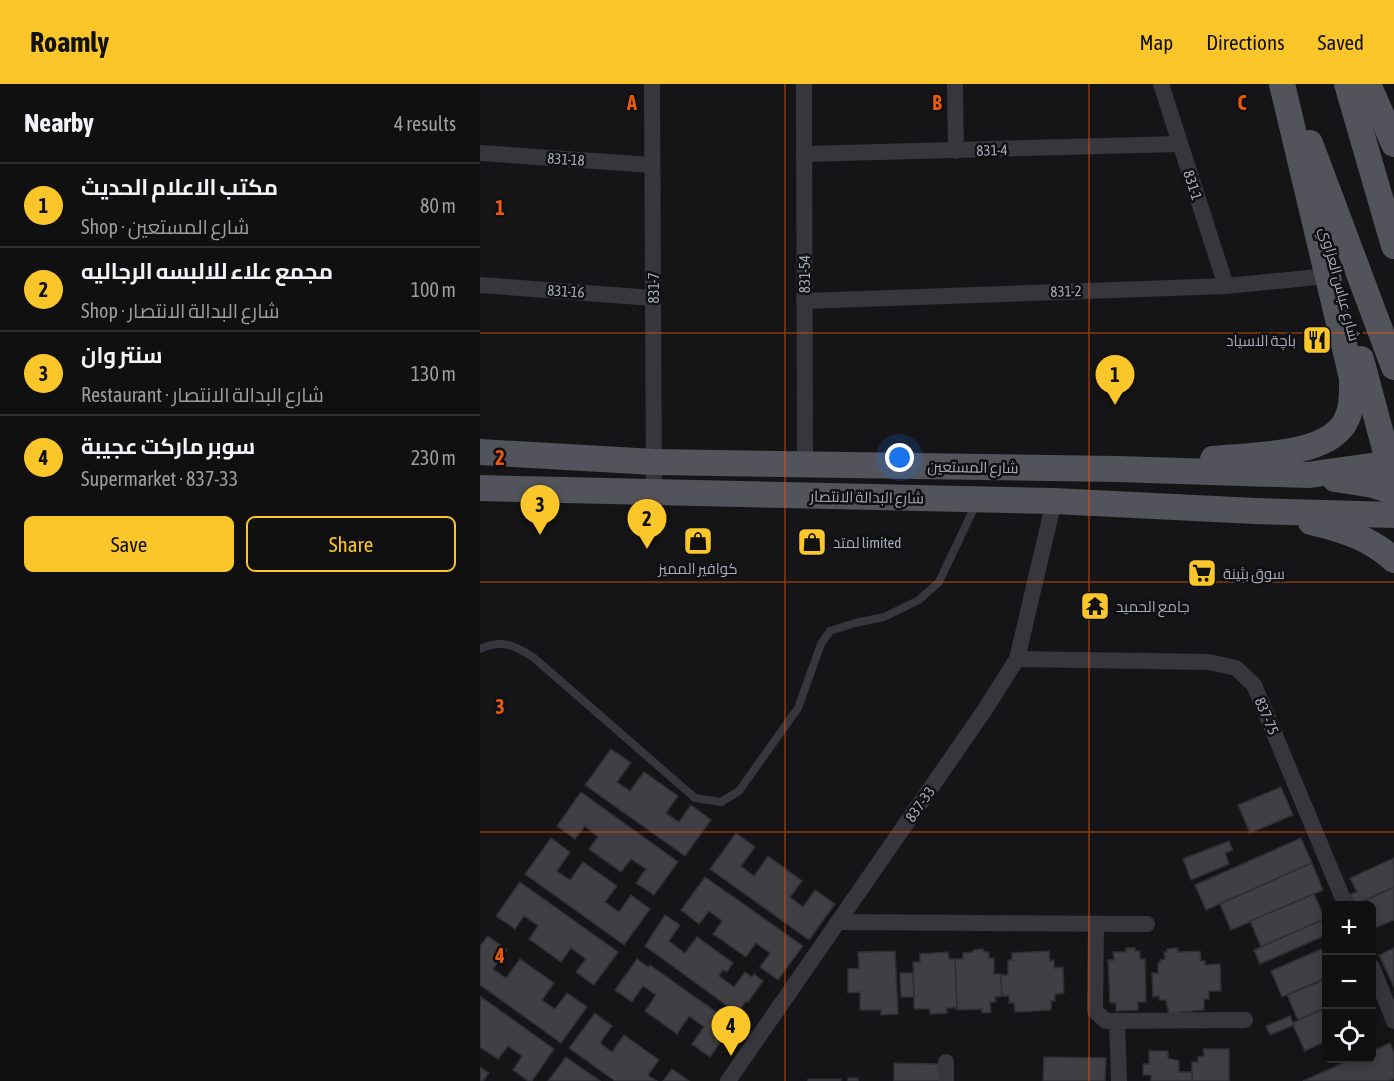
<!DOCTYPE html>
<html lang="en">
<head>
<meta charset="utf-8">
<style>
	:root { --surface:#101011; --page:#1e1e1f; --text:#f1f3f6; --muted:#9c9d9f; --line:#303031; --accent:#fac62a }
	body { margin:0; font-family:"Asap Condensed",Cairo,sans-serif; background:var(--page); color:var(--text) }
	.controls { position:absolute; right:18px; bottom:18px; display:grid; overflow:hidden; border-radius:9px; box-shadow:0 3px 15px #0003 }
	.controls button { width:54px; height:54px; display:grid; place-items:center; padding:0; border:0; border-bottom:2px solid var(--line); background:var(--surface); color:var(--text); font:30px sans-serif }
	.you { position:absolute; left:420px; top:374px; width:21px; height:21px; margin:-15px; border:4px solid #fff; border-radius:50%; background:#1a73e8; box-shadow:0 0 0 9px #1a73e833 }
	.badge { display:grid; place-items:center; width:39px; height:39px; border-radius:50%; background:var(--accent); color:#111; font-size:20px; font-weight:700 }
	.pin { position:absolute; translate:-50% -50px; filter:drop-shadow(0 2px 3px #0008) }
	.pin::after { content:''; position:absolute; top:32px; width:21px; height:18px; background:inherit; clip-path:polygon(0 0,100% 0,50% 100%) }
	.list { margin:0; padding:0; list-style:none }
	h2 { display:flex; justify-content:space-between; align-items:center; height:78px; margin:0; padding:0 24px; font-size:26px }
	h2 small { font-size:20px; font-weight:400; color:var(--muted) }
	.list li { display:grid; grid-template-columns:39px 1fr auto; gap:18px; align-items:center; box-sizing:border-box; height:84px; padding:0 24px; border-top:2px solid var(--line) }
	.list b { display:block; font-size:22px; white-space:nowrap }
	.list p { margin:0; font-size:20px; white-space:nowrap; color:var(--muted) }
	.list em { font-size:20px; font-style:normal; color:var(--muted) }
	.actions { display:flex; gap:12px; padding:18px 24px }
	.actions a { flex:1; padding:14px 0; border:2px solid var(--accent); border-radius:9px; text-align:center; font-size:21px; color:var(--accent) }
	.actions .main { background:var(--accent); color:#111 }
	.icon { flex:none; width:33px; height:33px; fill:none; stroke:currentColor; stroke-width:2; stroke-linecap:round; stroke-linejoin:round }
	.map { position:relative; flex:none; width:914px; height:997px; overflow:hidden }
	header { display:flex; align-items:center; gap:36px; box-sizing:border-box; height:84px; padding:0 30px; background:var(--accent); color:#111 }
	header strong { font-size:28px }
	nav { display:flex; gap:33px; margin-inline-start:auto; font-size:21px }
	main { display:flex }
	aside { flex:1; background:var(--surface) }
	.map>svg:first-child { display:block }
</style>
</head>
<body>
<header>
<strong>Roamly</strong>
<nav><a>Map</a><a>Directions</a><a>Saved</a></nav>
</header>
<main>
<aside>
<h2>Nearby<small>4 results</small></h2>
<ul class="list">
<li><span class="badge">1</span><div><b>مكتب الاعلام الحديث</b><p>Shop · شارع المستعين</p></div><em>80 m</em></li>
<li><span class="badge">2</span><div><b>مجمع علاء للالبسه الرجاليه</b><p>Shop · شارع البدالة الانتصار</p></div><em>100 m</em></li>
<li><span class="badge">3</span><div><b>سنتر وان</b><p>Restaurant · شارع البدالة الانتصار</p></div><em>130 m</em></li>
<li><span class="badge">4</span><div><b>سوبر ماركت عجيبة</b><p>Supermarket · 837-33</p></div><em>230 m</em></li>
</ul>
<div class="actions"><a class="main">Save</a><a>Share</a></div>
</aside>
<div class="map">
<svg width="914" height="997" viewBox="0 0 914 997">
	<rect width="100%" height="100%" fill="#151517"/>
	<g fill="#3f3f44" stroke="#2f2f33" stroke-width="1.5">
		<polygon points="131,665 151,679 137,698 150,707 164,688 198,712 186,729 199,738 211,721 231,736 205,772 105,701"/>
		<polygon points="801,703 813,731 770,749 758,721"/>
		<polygon points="101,708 198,778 174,811 156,799 166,785 151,775 141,788 109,765 118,753 105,742 95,755 77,742"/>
		<polygon points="256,749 275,763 261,782 274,792 288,772 322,797 310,813 323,823 335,806 355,820 329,856 230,785"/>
		<polygon points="71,754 90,768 77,787 90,796 103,778 137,802 125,818 139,828 151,811 170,825 144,861 45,790"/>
		<polygon points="821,754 832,779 726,826 715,801"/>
		<polygon points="749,757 753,766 745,769 749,780 711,796 703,775"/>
		<polygon points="914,774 914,803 875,821 870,810 877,808 870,794"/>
		<polygon points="832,779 843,806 751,846 740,820"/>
		<polygon points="225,793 323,862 298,896 280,883 290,869 276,859 266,873 233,850 242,837 229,827 219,840 201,826"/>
		<polygon points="40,798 138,868 114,901 96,888 106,875 91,864 81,878 49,855 58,842 44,832 35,845 16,832"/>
		<polygon points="914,803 914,836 895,844 892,836 892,822 885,822 883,818"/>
		<polygon points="834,810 845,835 781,863 770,837"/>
		<polygon points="185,831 200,841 189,857 205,869 217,853 253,879 247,888 243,886 239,892 254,903 265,888 272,893 274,890 283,897 268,918 266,917 257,929 165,862"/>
		<polygon points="844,835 846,841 846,851 780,880 774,866"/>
		<polygon points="8,852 27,866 13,885 26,894 40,875 74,899 62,916 75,925 87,909 107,923 81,959 0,901 0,862"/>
		<polygon points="846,863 846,894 802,913 791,887"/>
		<polygon points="646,864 655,864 655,867 660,867 660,875 665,875 666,918 658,918 658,926 636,927 636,919 630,919 628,876 634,876 633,868 646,868"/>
		<polygon points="698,864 698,868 720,867 721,877 725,877 725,881 740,880 741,907 729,907 729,915 724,915 724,926 699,928 699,930 689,930 686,916 679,916 679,912 673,913 672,889 678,889 678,879 680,879 680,876 685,875 684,868 687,868 687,865"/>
		<polygon points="914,864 914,903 899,871"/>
		<polygon points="503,865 504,868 509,868 509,874 514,874 514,890 521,890 522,912 515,913 516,918 510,918 511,928 502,929 502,925 477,926 475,875 483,875 483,869 493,868 493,866"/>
		<polygon points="415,867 418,930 401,931 401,926 380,926 380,908 368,909 368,885 379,884 378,868"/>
		<polygon points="569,867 570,877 574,876 574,884 583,883 584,909 575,910 575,917 571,917 571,926 535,928 534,919 529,919 529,912 522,912 521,891 528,891 528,876 532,876 532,869"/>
		<polygon points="468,868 469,875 475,875 477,924 466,924 467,929 450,930 450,925 434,925 433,878 440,878 440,870"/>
		<polygon points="157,875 168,883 170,881 253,940 230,973 212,960 224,943 209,932 197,950 165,927 176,911 163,902 152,918 135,906"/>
		<polygon points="420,889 433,889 434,913 421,913"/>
		<polygon points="846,895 846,924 818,936 807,911"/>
		<polygon points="0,912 74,965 52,997 48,997 33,986 42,972 28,962 18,975 0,963"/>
		<polygon points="846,924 846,957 825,967 812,939"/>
		<polygon points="115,929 132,942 120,959 132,968 144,951 179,976 168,991 177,997 135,997 89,964"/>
		<polygon points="810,932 814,941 790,951 786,942"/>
		<polygon points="910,959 914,969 914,995 908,997 823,997 874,974 892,974 892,967"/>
		<polygon points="723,965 749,965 749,997 712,997 712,978 718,978 718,973 724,972"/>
		<polygon points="669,967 688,967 688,974 699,977 699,988 712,988 712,997 671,997 671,991 663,991 663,980 669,980"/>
		<polygon points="86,973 120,997 68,997"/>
		<polygon points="564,973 626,974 625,997 563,997"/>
		<polygon points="414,979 459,980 459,997 414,997"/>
		<polygon points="0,983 9,989 3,997 0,997"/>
		<polygon points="192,985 209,997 183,997"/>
		<rect x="368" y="994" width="10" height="3"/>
		<rect x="328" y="995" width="33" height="2"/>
	</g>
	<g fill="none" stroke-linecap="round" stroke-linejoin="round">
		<path stroke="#36363c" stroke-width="8" d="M 0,565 C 22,555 33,561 53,573 L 215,714 L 241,718 L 259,707 L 318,624 L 341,560 L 350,547 L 375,539 L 404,533 L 439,516 L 459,498 L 496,420"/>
		<g stroke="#36363c" stroke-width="16">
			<polyline points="172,0 174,408"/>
			<polyline points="324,0 325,380"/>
			<polyline points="475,0 476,67"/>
			<polyline points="681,0 746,202"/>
			<polyline points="0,69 172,81"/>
			<polyline points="324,70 700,60"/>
			<polyline points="0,201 173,214"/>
			<polyline points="324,217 746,202 848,192"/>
			<polyline points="537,575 729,578 756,584 774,601 866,822"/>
			<polyline points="358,838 667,840"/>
			<polyline points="616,840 615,927 626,937 765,936"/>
			<polyline points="892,883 914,937"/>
			<polyline points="637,937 639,997"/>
			<polyline points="466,978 466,997"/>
			<polyline points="248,997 504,627 537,575 574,417"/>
		</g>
		<g stroke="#52535b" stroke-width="26">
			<polyline points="867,0 914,162"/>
			<polyline points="888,0 914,60"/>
			<polyline points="830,59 914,283"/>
			<polyline points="881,275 914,399"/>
			<polyline points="0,368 174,378 637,385 828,391 914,379"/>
			<path d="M 733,375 C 768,371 843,373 864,340 C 873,326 872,310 872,294 L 802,0"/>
			<polyline points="855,395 893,401 914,408"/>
			<polyline points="0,404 574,417 775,427 914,431"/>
			<path d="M 831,438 C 862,445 890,454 914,476"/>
		</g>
	</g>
	<path fill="none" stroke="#e8590c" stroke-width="1.5" stroke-opacity="0.55" d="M 305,0 L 305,997M 609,0 L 609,997M 0,249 L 914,249M 0,498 L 914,498M 0,748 L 914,748"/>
	<defs>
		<g id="restaurant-square" transform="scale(1.5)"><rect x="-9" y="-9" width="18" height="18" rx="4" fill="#fac62a" stroke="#101012"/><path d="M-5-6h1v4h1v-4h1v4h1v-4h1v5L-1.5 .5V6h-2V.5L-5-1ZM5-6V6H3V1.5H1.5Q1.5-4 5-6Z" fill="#111"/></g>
		<g id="shop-square" transform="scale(1.5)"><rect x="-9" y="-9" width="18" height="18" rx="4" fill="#fac62a" stroke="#101012"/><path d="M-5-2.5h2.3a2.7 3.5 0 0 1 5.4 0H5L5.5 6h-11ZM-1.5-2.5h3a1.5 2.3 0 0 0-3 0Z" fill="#111"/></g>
		<g id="supermarket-square" transform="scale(1.5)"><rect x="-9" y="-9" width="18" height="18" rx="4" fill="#fac62a" stroke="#101012"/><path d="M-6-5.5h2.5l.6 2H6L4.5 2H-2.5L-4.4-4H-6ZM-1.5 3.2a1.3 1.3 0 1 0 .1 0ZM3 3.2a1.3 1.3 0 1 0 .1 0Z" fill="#111"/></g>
		<g id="temple-square" transform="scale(1.5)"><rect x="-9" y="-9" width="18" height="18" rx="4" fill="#fac62a" stroke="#101012"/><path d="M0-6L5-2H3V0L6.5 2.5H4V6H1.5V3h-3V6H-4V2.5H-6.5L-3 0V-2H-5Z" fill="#111"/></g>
	</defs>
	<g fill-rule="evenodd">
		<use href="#restaurant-square" x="837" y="256"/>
		<use href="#shop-square" x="218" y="457"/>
		<use href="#shop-square" x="332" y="458"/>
		<use href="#supermarket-square" x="722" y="489"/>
		<use href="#temple-square" x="615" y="522"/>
	</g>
	<g text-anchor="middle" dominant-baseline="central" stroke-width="5" stroke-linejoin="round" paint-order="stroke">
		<g font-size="15" fill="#a6aab8" stroke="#101012">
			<text transform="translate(512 66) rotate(-2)">831-4</text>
			<text transform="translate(86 75) rotate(4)">831-18</text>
			<text transform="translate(713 101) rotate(72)">831-1</text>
			<text transform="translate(324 190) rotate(-90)">831-54</text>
			<text transform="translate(860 200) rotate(75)">شارع عباس العزاوي</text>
			<text transform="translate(173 204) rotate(-90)">831-7</text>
			<text transform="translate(86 207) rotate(4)">831-16</text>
			<text transform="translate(586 207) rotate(-2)">831-2</text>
			<text transform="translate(493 383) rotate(1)">شارع المستعين</text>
			<text transform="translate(387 413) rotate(1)">شارع البدالة الانتصار</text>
			<text transform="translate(787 632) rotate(67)">837-75</text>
			<text transform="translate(440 720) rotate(-55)">837-33</text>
		</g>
		<g font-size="15" fill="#a6aab8" stroke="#101012" text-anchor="start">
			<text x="816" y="256" text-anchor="end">باچة الاسياد</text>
			<text x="353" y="458">لمتد limited</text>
			<text x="218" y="484" text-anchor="middle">كوافير المميز</text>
			<text x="743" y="489">سوق بثينة</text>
			<text x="636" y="522">جامع الحميد</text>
		</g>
	</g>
	<g font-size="20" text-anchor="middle" font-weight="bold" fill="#e8590c" stroke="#101012" stroke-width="5" stroke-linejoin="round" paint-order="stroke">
		<text x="152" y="26">A</text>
		<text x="457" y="26">B</text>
		<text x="762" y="26">C</text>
		<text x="20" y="131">1</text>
		<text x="20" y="381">2</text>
		<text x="20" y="630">3</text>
		<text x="20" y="879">4</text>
	</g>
</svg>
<div class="controls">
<button>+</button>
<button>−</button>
<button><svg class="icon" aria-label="locate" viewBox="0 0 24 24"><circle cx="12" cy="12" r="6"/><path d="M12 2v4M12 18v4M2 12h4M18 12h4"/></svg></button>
</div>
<div class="you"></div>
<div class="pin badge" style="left:635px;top:321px">1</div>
<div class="pin badge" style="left:167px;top:465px">2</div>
<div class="pin badge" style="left:60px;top:451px">3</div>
<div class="pin badge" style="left:251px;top:972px">4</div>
</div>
</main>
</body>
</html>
